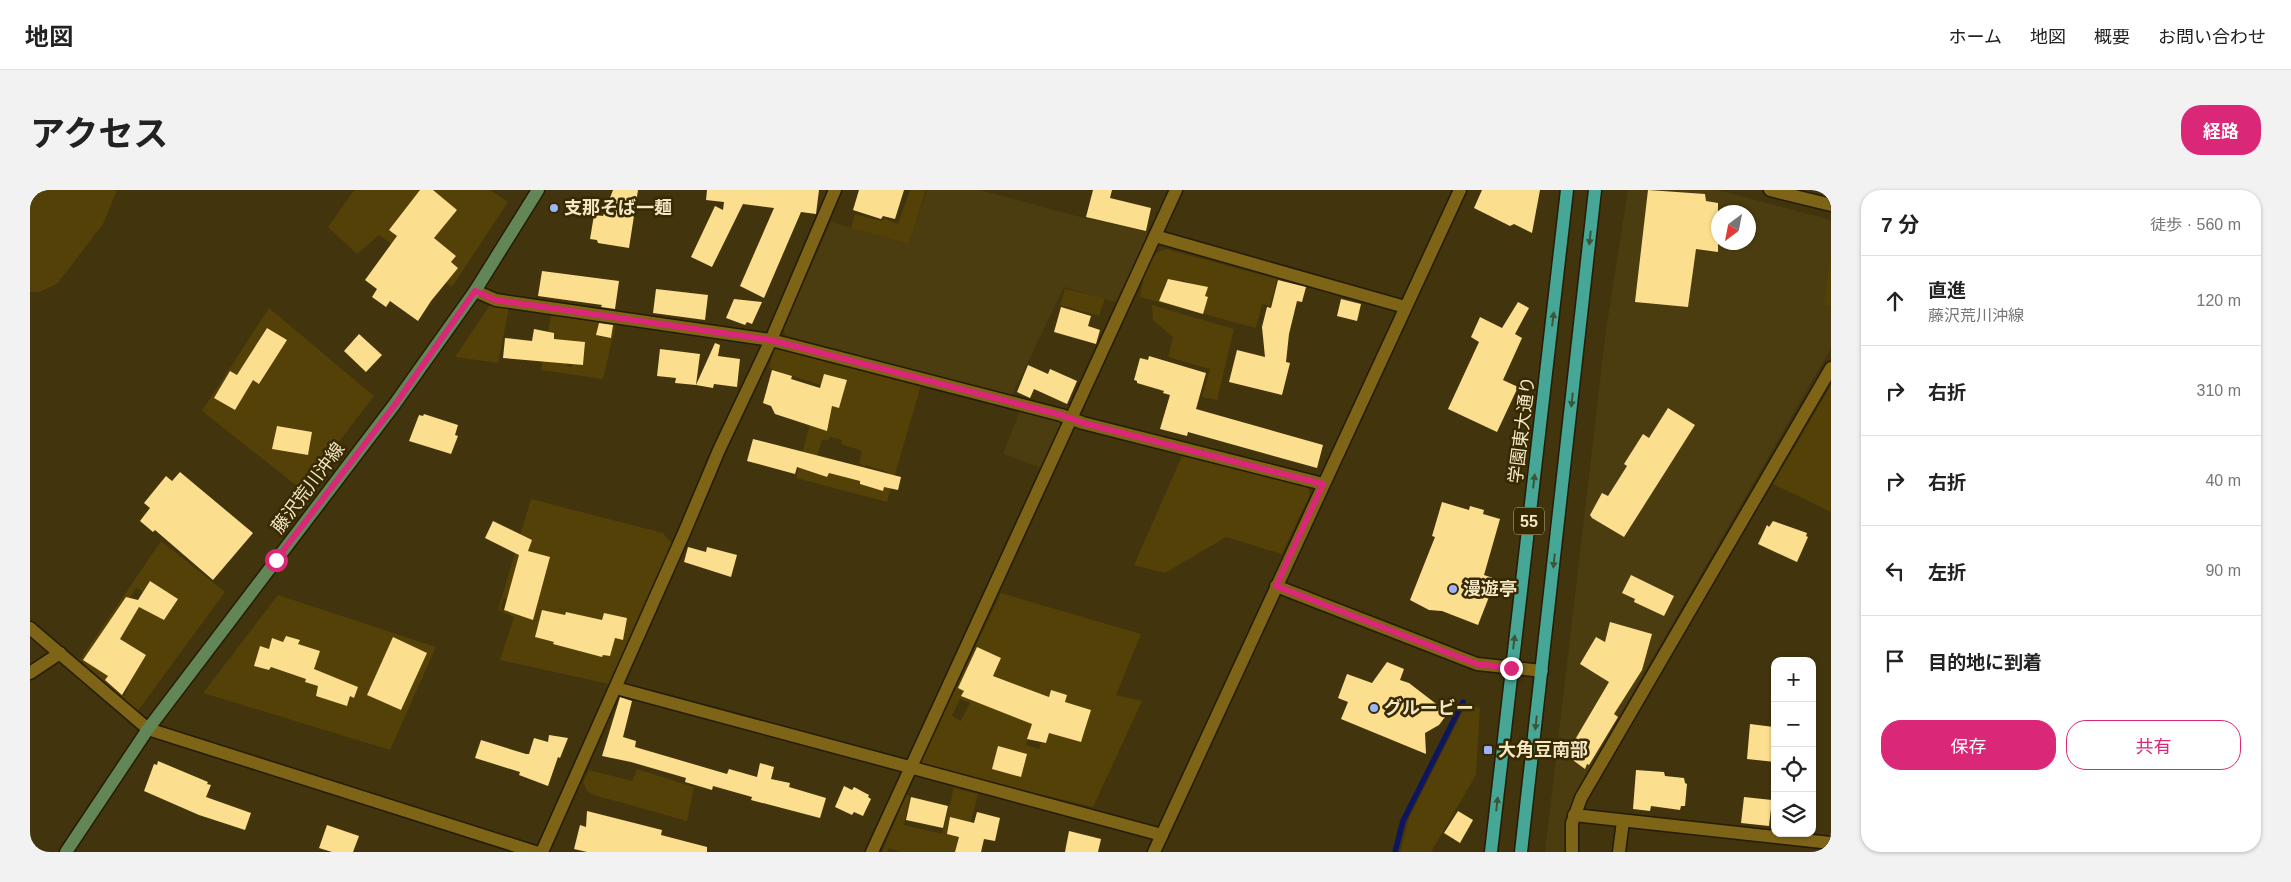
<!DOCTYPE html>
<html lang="ja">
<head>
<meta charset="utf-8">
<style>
	:root { --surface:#fff; --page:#f2f2f2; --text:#222; --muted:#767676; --line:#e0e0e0; --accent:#db2777 }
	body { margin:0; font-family:Helvetica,"Noto Sans JP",sans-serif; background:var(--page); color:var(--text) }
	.controls { position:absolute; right:15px; bottom:15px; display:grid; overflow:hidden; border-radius:10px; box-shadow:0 1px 4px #0004 }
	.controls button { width:45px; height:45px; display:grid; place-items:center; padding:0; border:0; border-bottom:1px solid var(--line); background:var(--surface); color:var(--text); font:25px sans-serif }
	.compass { position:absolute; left:1681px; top:15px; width:45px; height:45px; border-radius:50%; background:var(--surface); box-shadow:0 1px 4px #0004; rotate:212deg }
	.stop { position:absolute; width:15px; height:15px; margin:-11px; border:4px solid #db2777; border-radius:50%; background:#fff }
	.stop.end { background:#db2777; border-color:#fff; box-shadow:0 1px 5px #0008 }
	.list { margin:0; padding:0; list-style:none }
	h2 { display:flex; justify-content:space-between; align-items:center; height:65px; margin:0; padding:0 20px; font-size:21px }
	h2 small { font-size:16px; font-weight:400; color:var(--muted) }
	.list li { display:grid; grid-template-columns:32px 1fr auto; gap:15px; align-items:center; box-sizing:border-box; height:90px; padding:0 20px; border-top:1px solid var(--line) }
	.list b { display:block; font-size:19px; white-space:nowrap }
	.list p { margin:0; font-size:16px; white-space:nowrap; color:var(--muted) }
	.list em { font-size:16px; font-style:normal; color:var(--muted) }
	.actions { display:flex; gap:10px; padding:15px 20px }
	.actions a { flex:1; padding:11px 0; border:1px solid var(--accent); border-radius:20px; text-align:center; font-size:18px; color:var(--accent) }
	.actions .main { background:var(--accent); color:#fff }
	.icon { flex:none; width:28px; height:28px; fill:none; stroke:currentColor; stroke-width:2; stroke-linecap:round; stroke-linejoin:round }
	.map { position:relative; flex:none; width:1801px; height:662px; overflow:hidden; border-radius:20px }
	header { display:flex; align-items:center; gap:30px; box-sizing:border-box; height:70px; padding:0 25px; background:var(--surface); border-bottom:1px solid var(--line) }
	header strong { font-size:24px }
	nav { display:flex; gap:28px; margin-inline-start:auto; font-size:18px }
	.intro { display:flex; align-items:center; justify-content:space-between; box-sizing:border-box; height:120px; padding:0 30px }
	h1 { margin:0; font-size:35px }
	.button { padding:12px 22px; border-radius:20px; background:var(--accent); color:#fff; font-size:18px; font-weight:700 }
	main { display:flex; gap:30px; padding:0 30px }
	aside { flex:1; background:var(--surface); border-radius:20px; box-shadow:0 1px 4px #0004 }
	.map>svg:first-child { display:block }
</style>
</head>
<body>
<header>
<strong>地図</strong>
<nav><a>ホーム</a><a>地図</a><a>概要</a><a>お問い合わせ</a></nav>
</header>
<div class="intro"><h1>アクセス</h1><a class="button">経路</a></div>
<main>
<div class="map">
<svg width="1801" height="662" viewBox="0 0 1801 662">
	<rect width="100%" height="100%" fill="#42340d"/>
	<g fill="#4c3d10" fill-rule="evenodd">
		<polygon points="897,0 950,0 1054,28 1119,42 1089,113 1034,97 982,205 756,146 753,139 801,32 879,54"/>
		<path d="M 1598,0 L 1687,0 L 1801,30 L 1801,64 L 1793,115 L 1801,117 L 1801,158 L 1618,476 L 1542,613 L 1536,629 L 1536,662 L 1515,662 L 1576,140 ZM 1688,22 L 1718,22 L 1718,52 L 1688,52 Z"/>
		<polygon points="990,221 1029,230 1031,237 1011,278 973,264"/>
	</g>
	<g fill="#534107" fill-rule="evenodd">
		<polygon points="0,0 87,0 73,34 27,94 9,102 0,102"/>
		<path d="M 324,0 L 390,0 L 379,15 L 400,32 L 403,0 L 460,0 L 478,12 L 422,97 L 349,45 L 327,64 L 298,37 ZM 377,34 L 378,64 L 363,51 ZM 399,43 L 426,66 L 421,72 L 428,78 L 419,89 Z"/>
		<polygon points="880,0 896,0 879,54 821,38 825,24 851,31 855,29 868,34"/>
		<path d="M 1136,59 L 1247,89 L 1240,116 L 1232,114 L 1226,138 L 1110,107 C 1113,90 1116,63 1136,59 ZM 1151,90 L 1163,94 L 1162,97 L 1176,100 L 1175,106 L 1178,108 L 1173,123 L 1130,111 L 1134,95 L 1149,93 Z"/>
		<polygon points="1801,64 1801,117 1793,115"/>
		<polygon points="1035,99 1075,108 1069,126 1030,115"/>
		<polygon points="460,115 479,118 468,173 425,167"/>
		<polygon points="1122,115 1204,139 1187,210 1172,207 1180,179 1138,167 1143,147 1123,130"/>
		<path d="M 239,118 L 344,206 L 272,300 L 172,221 ZM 236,138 L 256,150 L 230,194 L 210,182 ZM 200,181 L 221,193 L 205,220 L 184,208 ZM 247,236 L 282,243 L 278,265 L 243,259 Z"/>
		<path d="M 521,126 L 586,134 L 573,189 L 511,180 ZM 569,132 L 583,135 L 581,148 L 567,146 ZM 546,156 L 555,157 L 553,175 L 542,174 L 542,177 L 536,176 Z"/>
		<path d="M 749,156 L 891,195 L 857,312 L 766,288 L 790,195 L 739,178 L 744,160 ZM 794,184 L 817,191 L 809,218 L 786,211 ZM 800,247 L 812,250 L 811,254 L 832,261 L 829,274 L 833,275 L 831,284 L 825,283 L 823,289 L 799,283 L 797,287 L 785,283 L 784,275 L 792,250 L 798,250 ZM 835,275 L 858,282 L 853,300 L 830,294 Z"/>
		<polygon points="1801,195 1801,322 1743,294"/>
		<polygon points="1152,266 1278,296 1280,304 1252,364 1196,347 1135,383 1104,375"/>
		<path d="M 501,309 L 633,343 L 643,355 L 579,494 L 470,470 L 484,427 L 468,420 ZM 474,408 L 498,416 L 494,427 L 470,419 ZM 512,420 L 529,424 L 522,451 L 505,447 ZM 536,422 L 548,425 L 557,463 L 524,454 L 530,426 L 534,427 ZM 574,423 L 597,428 L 592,450 L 569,445 Z"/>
		<path d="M 131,351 L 195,402 L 107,522 L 50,470 ZM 120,391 L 148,409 L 134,430 L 109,417 L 100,408 L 106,398 L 113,402 ZM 80,430 L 96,439 L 90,449 L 116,465 L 96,495 L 99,497 L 94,506 L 76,491 L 82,480 L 54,469 Z"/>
		<path d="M 971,403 L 1111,444 L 1086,505 L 1112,511 L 1063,617 L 889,575 ZM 947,458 L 971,469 L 963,486 L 967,487 L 951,509 L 928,498 ZM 1011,504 L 1019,507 L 1037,505 L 1035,512 L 1061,520 L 1051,552 L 1019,543 L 1016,552 L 1011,552 L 1009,559 L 996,555 ZM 930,509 L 940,513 L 931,531 L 922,526 Z"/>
		<path d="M 248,405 L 406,457 L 360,560 L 173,503 ZM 256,446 L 269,450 L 268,454 L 290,461 L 282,485 L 322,496 L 317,515 L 286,506 L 288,496 L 275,492 L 276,489 L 241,477 L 239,480 L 224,476 L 239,459 L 242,449 L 253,452 ZM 363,448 L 397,463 L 371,520 L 337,505 Z"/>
		<polygon points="1437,513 1450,518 1446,585 1401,662 1370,662 1379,628"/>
		<polygon points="607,579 664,597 657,631 564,605 557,601 553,592 559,580 602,591"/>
		<polygon points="924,598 948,604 936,650 926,648 928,649 925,662 871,662 859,658 857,662 852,662 876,605 880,606 874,635 912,644"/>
	</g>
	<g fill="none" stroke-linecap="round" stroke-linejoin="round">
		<polyline stroke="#0e1660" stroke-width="5.5" points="1365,662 1373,631 1433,512"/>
	</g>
	<g fill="#fcde8f">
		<polygon points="390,0 403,0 427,20 404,48 426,66 421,72 428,78 401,111 388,131 360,111 356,117 342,107 347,99 335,90 367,46 359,40"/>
		<polygon points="583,0 608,0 599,58 568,53 567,50 560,49 564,25 573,26"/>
		<polygon points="677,0 789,0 786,24 771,22 734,108 710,96 744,18 713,14 682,77 661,67 685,16 693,20 694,12 676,10"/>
		<polygon points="829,0 874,0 865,29 853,26 851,29 823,20"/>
		<polygon points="1063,0 1082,0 1080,8 1121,18 1116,41 1056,27"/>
		<polygon points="1452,0 1510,0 1502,43 1484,34 1480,36 1444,18"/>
		<polygon points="1618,0 1675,4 1676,11 1688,13 1688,62 1666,59 1658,117 1605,112"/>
		<polygon points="512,81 589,91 585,119 571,117 572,115 508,106"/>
		<polygon points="1138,89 1178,97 1175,106 1178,107 1173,124 1129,111"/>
		<polygon points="1248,90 1276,97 1272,112 1267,111 1259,144 1256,172 1260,173 1252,205 1199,192 1207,160 1235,167 1232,137 1237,117 1241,118"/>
		<polygon points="626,99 678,105 675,130 623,123"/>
		<polygon points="704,109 732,112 722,134 717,132 715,135 696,128"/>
		<polygon points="1311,109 1331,114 1327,131 1307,126"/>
		<polygon points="1488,112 1499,118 1485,144 1492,148 1473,190 1488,197 1467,242 1418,219 1449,152 1441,147 1450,127 1472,138"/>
		<polygon points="1031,117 1061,126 1058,136 1070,140 1066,154 1024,142"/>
		<polygon points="569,133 583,135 581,148 566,145"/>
		<polygon points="237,138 257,150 229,194 223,190 205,220 184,208 200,181 207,185"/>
		<polygon points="504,139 524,143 524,149 555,152 553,175 473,168 475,148 502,151"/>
		<polygon points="329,144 352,165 336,182 314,161"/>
		<polygon points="685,153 690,155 688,166 710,169 707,197 684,194 683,198 666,195"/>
		<polygon points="630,159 670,164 666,195 645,193 646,188 627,186"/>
		<polygon points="1119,166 1176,183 1166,219 1293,255 1287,278 1158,242 1157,246 1130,239 1140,205 1133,203 1134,201 1107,193 1107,191 1104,190 1110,168 1118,170"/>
		<polygon points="998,175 1018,184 1020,179 1047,191 1037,214 1004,199 1000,208 987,202"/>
		<polygon points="742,180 762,186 761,189 790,198 794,184 817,190 809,218 802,216 797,241 745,224 741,216 733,213"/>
		<polygon points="1638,218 1665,235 1594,347 1562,328 1560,325 1572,303 1578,306 1597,276 1594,274 1613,244 1619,248"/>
		<polygon points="394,224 428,235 425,245 428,246 421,264 379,251 389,225 393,226"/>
		<polygon points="247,236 282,242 278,265 242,259"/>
		<polygon points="723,249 871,287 868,300 854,297 853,301 830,294 830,291 799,283 797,287 767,277 765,284 717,271"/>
		<polygon points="150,282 223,343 183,390 125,340 123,342 110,331 120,318 114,313 136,286 142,291"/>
		<polygon points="1412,312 1439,320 1440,316 1454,320 1453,324 1470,329 1454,385 1466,389 1448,435 1412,421 1399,420 1380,410 1405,347 1402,346"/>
		<polygon points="463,331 502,350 498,361 520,367 503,430 474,420 489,365 455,348"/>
		<polygon points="1743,331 1777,343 1776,346 1778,347 1767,372 1728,354 1737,335 1739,337"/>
		<polygon points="658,357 676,362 677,357 707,365 701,387 654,372"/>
		<polygon points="1601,385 1644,406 1634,426 1604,412 1605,409 1592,403"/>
		<polygon points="120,391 148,409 134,430 109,417 90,449 116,465 92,505 75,490 78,486 53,470 96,407 108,410"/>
		<polygon points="512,420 535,425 536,422 572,430 574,423 597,428 593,450 585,448 580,466 573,465 572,467 523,454 524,452 505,447"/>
		<polygon points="1580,432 1622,444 1612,480 1584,524 1588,527 1559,575 1557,574 1555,579 1536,565 1579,492 1550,474 1566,447 1575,452"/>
		<polygon points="256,446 270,450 268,454 290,461 284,479 328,497 324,508 320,506 317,516 286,506 288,496 275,492 276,489 241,477 239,480 224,476 230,456 239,459 242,448 253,452"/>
		<polygon points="363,447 397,463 371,520 337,505"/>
		<polygon points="947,457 971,468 963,486 1019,507 1021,500 1037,505 1035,512 1061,520 1051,552 1019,543 1016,553 997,549 1002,534 931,506 934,501 928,498"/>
		<polygon points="1357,472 1374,479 1370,490 1379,493 1418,523 1409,535 1395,543 1396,564 1311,529 1318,512 1308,508 1317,484 1342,493"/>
		<polygon points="590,507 602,511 593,547 606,551 605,557 697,584 699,579 727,587 730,573 744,577 741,589 760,593 759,597 796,608 790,628 721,610 722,607 683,596 682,600 655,592 656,588 601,572 572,566"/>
		<polygon points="1720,534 1744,537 1745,572 1717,569"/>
		<polygon points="519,545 538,548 530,568 528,567 518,596 489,585 490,582 445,568 451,550 496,564 499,564 504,548 518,552"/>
		<polygon points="968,556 997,564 991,587 962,579"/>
		<polygon points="128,571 178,592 177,594 181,595 176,607 221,623 215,640 169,625 114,601 124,574 127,575"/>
		<polygon points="1606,580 1634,582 1635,586 1654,588 1655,593 1657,594 1655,616 1651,616 1650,620 1621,616 1620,621 1603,619"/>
		<polygon points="814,596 822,600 824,597 839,605 838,607 841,609 833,626 824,622 822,625 805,617"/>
		<polygon points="881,607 918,616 913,638 876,630"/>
		<polygon points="1714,607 1742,610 1739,636 1711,633"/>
		<polygon points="557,621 632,640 631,645 677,657 677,662 557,662 544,659 550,635 556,637"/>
		<polygon points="1428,621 1443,630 1430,653 1414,643"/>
		<polygon points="947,622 970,628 965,651 954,649 951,662 925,662 929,647 917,644 920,627 944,633"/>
		<polygon points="297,635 329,646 323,662 302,662 289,658"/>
		<polygon points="1039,641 1071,649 1068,662 1035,662"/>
	</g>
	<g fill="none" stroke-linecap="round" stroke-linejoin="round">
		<g stroke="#251c06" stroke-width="15">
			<g id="minor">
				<polyline points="1740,0 1801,15"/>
				<polyline points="1125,46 1375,117"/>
				<polyline points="445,101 466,110 741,150 1031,225 1053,233 1293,294"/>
				<polyline points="1246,396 1447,474 1512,481"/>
				<polyline points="0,438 118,539 505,662"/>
				<polyline points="0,483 30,463"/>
				<polyline points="586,498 1132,645"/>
				<polyline points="1544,625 1801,653"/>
				<polyline points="512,662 654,343 689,260 741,150 805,0"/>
				<polyline points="842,662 1146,0"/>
				<polyline points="1124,662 1430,0"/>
				<polyline points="1542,662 1542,633 1551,608 1801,178"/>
				<polyline points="1589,662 1593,631"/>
			</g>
		</g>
		<g stroke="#251c06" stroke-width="15">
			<polyline id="secondary" points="36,662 118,539 364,215 445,101 508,0"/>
		</g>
		<g stroke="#251c06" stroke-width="15">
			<g id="primary">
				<polyline points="1461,662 1537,0"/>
				<polyline points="1491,662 1565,0"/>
			</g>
		</g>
		<use href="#minor" stroke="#7e6416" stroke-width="12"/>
		<use href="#secondary" stroke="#628656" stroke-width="12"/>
		<use href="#primary" stroke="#46a796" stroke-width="12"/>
	</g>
	<defs><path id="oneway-solid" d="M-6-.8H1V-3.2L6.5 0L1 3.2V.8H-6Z" transform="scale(1.25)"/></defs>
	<g fill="#3c5636">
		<use href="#oneway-solid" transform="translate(1560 48) rotate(96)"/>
		<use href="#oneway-solid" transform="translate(1523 129) rotate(-83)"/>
		<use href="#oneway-solid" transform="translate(1542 210) rotate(96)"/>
		<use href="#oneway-solid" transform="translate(1504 291) rotate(-83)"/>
		<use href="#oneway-solid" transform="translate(1524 371) rotate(96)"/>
		<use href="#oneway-solid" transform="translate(1484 452) rotate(-83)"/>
		<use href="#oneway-solid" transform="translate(1506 533) rotate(96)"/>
		<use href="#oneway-solid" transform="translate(1467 614) rotate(-84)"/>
	</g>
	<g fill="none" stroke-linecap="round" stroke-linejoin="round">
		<polyline stroke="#db2777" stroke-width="6" points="246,370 364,216 445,101 466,110 741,150 1031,225 1053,233 1293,294 1246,396 1447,474 1481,478"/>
	</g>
	<g fill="#9bb4fd" stroke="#372a02" stroke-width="2">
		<circle cx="524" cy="18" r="5"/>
		<circle cx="1423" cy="399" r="5"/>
		<circle cx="1344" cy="518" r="5"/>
		<rect x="1453" y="555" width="10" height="10" rx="2.5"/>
	</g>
	<g text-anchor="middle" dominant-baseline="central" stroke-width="5" stroke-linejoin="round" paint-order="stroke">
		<rect fill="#372a02" stroke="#bbae8a" stroke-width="1" x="1484" y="317.5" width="30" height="27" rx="4"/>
		<g font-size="16" font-weight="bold" fill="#f4e7c4">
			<text x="1499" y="331">55</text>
		</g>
		<g font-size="18" font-weight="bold" fill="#f4e7c4" stroke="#372a02" text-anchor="start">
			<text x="534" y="18">支那そば一麺</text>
			<text x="1433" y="399">漫遊亭</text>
			<text x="1354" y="518">グルービー</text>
			<text x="1468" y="560">大角豆南部</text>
		</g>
		<g font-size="18" fill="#f4e7c4" stroke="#372a02">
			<text transform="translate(1492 240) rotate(-83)">学園東大通り</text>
			<text transform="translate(278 298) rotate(-53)">藤沢荒川沖線</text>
		</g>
	</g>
</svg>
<div class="controls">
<button>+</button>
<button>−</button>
<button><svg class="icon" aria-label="locate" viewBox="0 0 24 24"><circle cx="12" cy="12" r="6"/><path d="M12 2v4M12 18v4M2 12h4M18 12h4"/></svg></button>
<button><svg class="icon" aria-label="layers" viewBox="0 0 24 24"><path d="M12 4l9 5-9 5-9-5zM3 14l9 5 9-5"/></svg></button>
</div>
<svg class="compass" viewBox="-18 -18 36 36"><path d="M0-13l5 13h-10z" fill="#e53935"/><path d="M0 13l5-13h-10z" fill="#767676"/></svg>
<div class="stop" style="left:246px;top:370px"></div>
<div class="stop end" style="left:1481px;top:478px"></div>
</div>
<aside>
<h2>7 分<small>徒歩 · 560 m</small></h2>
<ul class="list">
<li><svg class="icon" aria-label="ahead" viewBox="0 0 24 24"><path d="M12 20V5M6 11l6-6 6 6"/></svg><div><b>直進</b><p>藤沢荒川沖線</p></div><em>120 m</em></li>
<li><svg class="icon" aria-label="right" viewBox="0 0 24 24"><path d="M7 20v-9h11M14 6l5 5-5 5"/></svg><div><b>右折</b></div><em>310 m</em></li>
<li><svg class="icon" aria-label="right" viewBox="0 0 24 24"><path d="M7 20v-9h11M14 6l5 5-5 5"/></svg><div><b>右折</b></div><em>40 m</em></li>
<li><svg class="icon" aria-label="left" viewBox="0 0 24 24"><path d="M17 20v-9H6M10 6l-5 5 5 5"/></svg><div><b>左折</b></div><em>90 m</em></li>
<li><svg class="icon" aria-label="arrive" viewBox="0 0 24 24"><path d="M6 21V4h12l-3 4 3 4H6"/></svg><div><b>目的地に到着</b></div></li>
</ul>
<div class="actions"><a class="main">保存</a><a>共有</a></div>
</aside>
</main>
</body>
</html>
